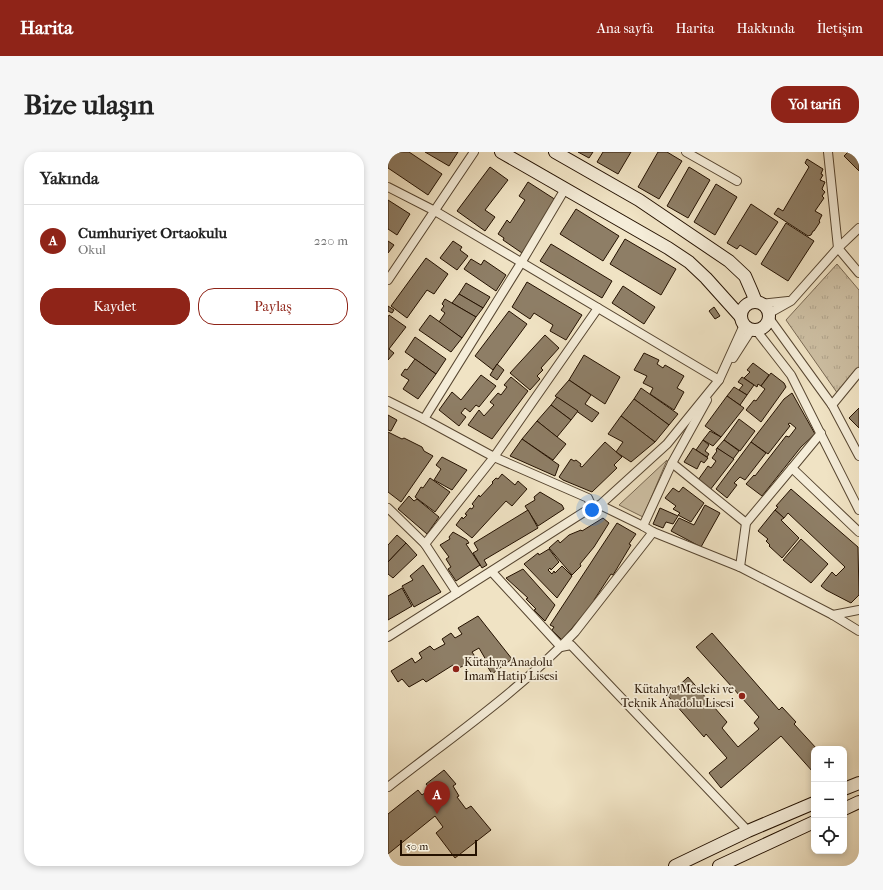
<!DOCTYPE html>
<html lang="tr">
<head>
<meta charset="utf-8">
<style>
	:root { --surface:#fff; --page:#f6f6f6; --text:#222; --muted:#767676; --line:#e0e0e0; --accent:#8f2418 }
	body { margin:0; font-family:"IM FELL French Canon",serif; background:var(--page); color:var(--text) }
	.controls { position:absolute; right:12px; bottom:12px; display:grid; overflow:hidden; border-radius:8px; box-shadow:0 2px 6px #0003 }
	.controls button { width:36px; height:36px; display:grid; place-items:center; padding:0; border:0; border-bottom:1px solid var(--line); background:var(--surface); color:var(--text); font:20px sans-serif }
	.scale { position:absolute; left:12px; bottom:10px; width:77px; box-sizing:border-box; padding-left:4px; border:2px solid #241100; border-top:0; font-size:11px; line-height:14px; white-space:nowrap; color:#241100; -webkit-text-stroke:3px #f5edd9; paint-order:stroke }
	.you { position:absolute; left:204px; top:358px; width:14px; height:14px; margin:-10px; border:3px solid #fff; border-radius:50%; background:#1a73e8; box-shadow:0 0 0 6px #1a73e833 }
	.badge { display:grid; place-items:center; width:26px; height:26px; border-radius:50%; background:var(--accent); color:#fff; font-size:13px; font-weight:700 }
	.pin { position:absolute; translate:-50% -33px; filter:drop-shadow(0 1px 2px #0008) }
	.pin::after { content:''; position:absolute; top:21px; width:14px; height:12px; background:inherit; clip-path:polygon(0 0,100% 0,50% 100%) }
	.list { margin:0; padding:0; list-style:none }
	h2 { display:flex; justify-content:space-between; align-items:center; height:52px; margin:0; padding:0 16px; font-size:17px }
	h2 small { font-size:13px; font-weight:400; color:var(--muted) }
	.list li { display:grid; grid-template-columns:26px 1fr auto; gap:12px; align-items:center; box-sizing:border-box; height:72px; padding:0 16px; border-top:1px solid var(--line) }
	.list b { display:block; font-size:15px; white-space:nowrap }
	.list p { margin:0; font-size:13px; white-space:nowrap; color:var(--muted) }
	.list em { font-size:13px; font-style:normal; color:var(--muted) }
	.actions { display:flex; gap:8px; padding:12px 16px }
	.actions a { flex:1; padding:9px 0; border:1px solid var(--accent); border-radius:16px; text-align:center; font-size:14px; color:var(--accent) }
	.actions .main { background:var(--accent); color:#fff }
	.icon { flex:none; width:22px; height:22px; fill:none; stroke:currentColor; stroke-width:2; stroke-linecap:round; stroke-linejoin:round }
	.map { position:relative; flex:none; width:471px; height:714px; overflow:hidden; border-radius:16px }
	header { display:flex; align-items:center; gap:24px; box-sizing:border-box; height:56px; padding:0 20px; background:var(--accent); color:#fff }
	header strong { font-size:19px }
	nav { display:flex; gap:22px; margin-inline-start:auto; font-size:14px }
	.intro { display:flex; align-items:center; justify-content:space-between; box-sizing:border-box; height:96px; padding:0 24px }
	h1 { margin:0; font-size:28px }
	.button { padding:10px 18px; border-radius:16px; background:var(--accent); color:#fff; font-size:14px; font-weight:700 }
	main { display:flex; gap:24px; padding:0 24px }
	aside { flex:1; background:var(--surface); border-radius:16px; box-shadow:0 2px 6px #0003 }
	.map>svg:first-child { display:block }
</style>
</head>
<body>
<header>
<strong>Harita</strong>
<nav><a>Ana sayfa</a><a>Harita</a><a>Hakkında</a><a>İletişim</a></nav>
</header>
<div class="intro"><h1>Bize ulaşın</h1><a class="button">Yol tarifi</a></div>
<main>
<aside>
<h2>Yakında<small></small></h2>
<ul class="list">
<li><span class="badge">A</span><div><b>Cumhuriyet Ortaokulu</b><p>Okul</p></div><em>220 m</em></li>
</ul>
<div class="actions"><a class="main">Kaydet</a><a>Paylaş</a></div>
</aside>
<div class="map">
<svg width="471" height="714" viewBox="0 0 471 714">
	<defs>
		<pattern id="park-tufts" width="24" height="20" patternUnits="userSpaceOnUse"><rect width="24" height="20" fill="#cdbfa3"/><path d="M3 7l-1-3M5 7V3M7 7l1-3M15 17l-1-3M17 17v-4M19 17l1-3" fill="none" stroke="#b0a38b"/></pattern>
	</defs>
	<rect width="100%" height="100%" fill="#f0e3c4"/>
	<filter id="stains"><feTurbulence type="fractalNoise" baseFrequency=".005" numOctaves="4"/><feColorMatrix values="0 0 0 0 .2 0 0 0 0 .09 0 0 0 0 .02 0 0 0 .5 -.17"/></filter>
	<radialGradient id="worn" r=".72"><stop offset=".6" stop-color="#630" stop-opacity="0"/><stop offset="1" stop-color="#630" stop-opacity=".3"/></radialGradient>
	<polygon fill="#cdbfa3" stroke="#786852" points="279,308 255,365 231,353"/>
	<polygon fill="url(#park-tufts)" stroke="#786852" points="449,112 471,138 471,215 450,242 398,168"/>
	<g fill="#8e7e66" stroke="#241100">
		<polygon points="4,0 21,0 54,22 40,43 0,16 0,6"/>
		<polygon points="37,0 70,0 61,14"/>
		<polygon points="190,0 205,0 201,6"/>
		<polygon points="215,0 243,0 230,22 209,10"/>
		<polygon points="270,0 279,0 294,9 271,47 250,35"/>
		<polygon points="460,0 471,0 471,19 456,4"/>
		<polygon points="419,7 435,17 433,22 435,23 432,28 437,30 434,37 437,40 434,44 436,46 427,59 434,63 431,69 432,70 426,79 425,79 423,83 420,84 386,62 390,56 395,59 421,15 417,11"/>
		<polygon points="102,15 120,28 97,58 107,65 97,79 69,59"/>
		<polygon points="301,15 322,28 300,66 279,54"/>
		<polygon points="140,30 168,48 134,101 115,88 116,86 110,82 119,68 122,71 137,48 131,44"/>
		<polygon points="328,32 349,45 327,83 306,70"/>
		<polygon points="0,48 22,62 9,83 0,77"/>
		<polygon points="363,52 390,70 368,103 352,93 349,97 339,91"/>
		<polygon points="188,57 231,84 215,109 172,82"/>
		<polygon points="398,71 426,89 400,129 373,112"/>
		<polygon points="237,87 288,117 273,143 222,112"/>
		<polygon points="0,89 6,93 0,101"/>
		<polygon points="65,89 74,95 72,98 80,104 69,118 52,106"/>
		<polygon points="163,92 224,129 214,146 152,109"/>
		<polygon points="38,106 60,122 46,142 39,138 19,166 3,154"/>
		<polygon points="83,107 93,113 96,108 118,123 108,139 76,117"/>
		<polygon points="139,130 194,163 178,188 162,179 165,173 146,161 142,167 124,155"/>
		<polygon points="78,131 102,145 95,156 71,142"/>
		<polygon points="235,134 267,155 256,172 224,151"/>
		<polygon points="71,142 95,156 88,165 64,151"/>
		<polygon points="57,147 88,165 74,186 51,170 57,161 53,158 56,154 54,152"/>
		<polygon points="0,154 6,158 4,161 0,159"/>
		<polygon points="326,155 332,164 327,167 321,159"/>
		<polygon points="121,159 139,172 105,218 87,204"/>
		<polygon points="1,163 18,175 1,197 6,201 0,208 0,165"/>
		<polygon points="42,163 74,186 63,200 31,178"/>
		<polygon points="157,183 171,196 153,216 155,218 149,224 152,227 142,238 122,221"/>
		<polygon points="27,185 58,207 48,222 17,200"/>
		<polygon points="256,201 271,208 269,212 275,216 277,213 296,224 289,236 296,240 286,258 262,242 265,236 255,231 259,224 246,218"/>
		<polygon points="196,203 232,225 217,252 181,228"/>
		<polygon points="27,207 48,222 30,247 15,237 21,228 13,223 17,217 19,218"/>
		<polygon points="365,211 381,223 373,234 370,232 369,235 356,226 362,220 359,218"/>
		<polygon points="109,212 116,218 109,228 102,223"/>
		<polygon points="383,221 396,231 398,235 373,270 358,258 366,248 368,249 377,237 373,234"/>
		<polygon points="93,223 108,234 91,255 88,253 82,260 77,256 73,261 78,265 71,274 51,258 64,240 73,248"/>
		<polygon points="123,225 140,239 104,287 80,273 91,258 96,264 106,253 102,250 110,241 113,243 119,235 116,233"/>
		<polygon points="354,225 366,233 359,243 351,238 355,233 350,230"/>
		<polygon points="181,228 203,243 197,252 211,261 204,270 167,244"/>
		<polygon points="346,235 359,243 352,253 339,244"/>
		<polygon points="253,236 290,262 281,273 246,247"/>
		<polygon points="404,241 427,282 413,295 374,344 358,332 366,323 367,324 398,284 401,285 408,276 402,271 400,272 402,274 380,302 363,290 396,247"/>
		<polygon points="339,244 356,256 333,285 317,274"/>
		<polygon points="169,245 190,259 183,268 163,253"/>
		<polygon points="246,247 281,273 267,290 233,264"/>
		<polygon points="163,253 183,268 169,285 149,269"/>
		<polygon points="471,256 471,276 461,266"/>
		<polygon points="0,263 9,268 3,279 0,278"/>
		<polygon points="233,264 267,290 243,310 228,300 235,290 220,282"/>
		<polygon points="351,267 367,279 352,299 336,288"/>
		<polygon points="149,269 178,292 165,308 134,287"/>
		<polygon points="322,279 333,285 325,294 315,288"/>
		<polygon points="0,280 14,287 16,286 34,295 36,299 45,304 13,350 0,340"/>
		<polygon points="134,287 171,313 167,324 122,304"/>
		<polygon points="315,288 321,293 317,299 321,302 319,305 308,298"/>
		<polygon points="336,288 351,299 345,307 329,296"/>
		<polygon points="217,290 234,305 226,313 229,316 204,340 175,328 171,325 183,307 186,309 188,308 193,312 192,314 194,315"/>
		<polygon points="363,290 378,301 357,328 352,325 346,331 349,333 339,346 328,337"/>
		<polygon points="305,296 320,306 316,311 313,309 309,317 296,310"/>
		<polygon points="329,296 346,307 322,338 310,328 320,314 323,316 328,309 324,306 329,299 328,298"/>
		<polygon points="54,305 79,318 64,338 46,328 53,317 48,313"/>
		<polygon points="114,322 127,333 130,329 139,337 124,354 118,349 84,386 68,373 74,365 75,367 79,363 77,362 82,356 84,357 86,354 84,352 91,343 92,345 105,331 104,330 108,326 110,327"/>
		<polygon points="42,326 62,340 47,360 27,345 33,335 35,336"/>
		<polygon points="295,335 316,351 303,370 290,363 292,361 285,357 288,354 277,346 285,336 291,340"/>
		<polygon points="403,337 470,395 471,443 463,451 438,438 433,434 444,420 448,424 457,415 400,361 396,366 387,358 390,355 388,354"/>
		<polygon points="152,340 174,353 176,357 150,374 137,354 147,348 146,345"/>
		<polygon points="21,344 26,349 29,347 51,365 39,382 10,357"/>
		<polygon points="317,353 332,361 313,395 283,379 291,366 306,373"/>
		<polygon points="272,356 290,364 285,372 278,370 275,376 265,372"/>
		<polygon points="140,358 150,376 96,408 99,413 94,416 85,401 90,398 86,391"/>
		<polygon points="387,358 396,366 393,368 411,386 394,406 381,394 382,393 378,389 380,387 370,379"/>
		<polygon points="215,366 221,371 206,395 192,412 193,414 184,423 161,396 170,388 172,391 181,383 193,378 194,379"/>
		<polygon points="229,371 248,382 241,392 243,393 225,423 223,422 206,448 208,449 196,464 195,463 174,488 164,478 166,475 162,473"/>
		<polygon points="65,380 79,388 81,391 78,392 92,413 68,429 60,417 63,415 58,407 61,405 52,393 62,387 61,385"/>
		<polygon points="9,383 18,391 0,410 0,393"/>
		<polygon points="413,387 440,412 423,431 395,408"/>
		<polygon points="18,391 29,403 5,426 0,422 0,410"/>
		<polygon points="161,397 171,410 163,418 162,416 160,418 164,422 166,419 167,421 174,414 184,424 169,446 136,412 150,401 151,403"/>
		<polygon points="35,413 53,440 26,455 14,434 25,428 22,424"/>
		<polygon points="135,417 167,453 157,469 146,458 148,457 138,447 140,446 118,426"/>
		<polygon points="14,436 24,454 0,468 0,444"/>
		<polygon points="90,464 124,507 104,522 96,509 98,508 91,496 84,500 88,506 68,518 65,513 38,530 35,527 21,535 14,527 10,530 3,519 24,506 27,511 34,506 31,501 42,494 46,498 57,492 54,487 63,481 67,486 74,482 70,476"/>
		<polygon points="324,481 391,558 394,555 408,570 406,572 429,597 426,597 426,618 425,620 393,584 333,636 321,621 339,606 318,582 316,585 280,544 300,525 339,570 334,576 350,595 371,577 366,571 371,565 308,495"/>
		<polygon points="56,618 68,632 65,634 71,644 69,645 78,657 83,654 103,678 67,706 48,681 55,675 47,664 0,702 0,662 30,638 34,643 42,637 38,632"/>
	</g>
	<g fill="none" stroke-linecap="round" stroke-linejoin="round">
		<g stroke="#574631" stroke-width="10">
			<g id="street">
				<polyline points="298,0 349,29"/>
				<polyline points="440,0 450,96 471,121"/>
				<polyline points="0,35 47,59 331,228"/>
				<polyline points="0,128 86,0"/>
				<polyline points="372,152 400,149"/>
				<polyline points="380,162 403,149 450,96 471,76"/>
				<polyline points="381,166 444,253 471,304"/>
				<polyline points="368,178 403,223 471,358"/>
				<polyline points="345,206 363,178"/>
				<polyline points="0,249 36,267 106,305 200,346 204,355 212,353 255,374 265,380 352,415 445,463 471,479"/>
				<polyline points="444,253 471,220"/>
				<polyline points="36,267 133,111 177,37"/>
				<polyline points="433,281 404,316 471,380"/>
				<polyline points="284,311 358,371"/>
				<polyline points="212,353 279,292 331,228 356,173"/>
				<polyline points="0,356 37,392 69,441"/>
				<polyline points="255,374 284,311 319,248"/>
				<polyline points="37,392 106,305 210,156"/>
				<polyline points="352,415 358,371 404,316"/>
				<polyline points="104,420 173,495 183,493 360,679"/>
				<polyline points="445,463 471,458"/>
				<polyline points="0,485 204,355"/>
				<path d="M 0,635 C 64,585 131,539 187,480 L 265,380"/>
			</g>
		</g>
		<g stroke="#241100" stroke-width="14">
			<g id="secondary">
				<polyline points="113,0 280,96 301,110 318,126 353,165"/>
				<polyline points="167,0 251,48 341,109 357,124 364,140 368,150"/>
				<circle cx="367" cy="164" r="14"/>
				<polyline points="456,637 471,631"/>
				<polyline points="456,657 471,650"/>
				<polyline points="287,714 360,679 426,651"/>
				<polyline points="331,714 426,670"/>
			</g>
		</g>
		<use href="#street" stroke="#f5edd9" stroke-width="8"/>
		<use href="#secondary" stroke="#f5edd9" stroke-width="12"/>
	</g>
	<g fill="#8f2418" stroke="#f5edd9" stroke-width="1.5">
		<circle cx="68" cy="517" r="4"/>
		<circle cx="354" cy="544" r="4"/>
	</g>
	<g text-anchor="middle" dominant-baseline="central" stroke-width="3.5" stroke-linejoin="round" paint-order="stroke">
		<g font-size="12" fill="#241100" stroke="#f5edd9" text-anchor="start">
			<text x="76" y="510">Kütahya Anadolu<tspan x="76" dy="14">İmam Hatip Lisesi</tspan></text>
			<text x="346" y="537" text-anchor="end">Kütahya Mesleki ve<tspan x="346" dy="14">Teknik Anadolu Lisesi</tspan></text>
		</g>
	</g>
	<rect width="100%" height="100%" filter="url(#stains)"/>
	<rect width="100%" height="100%" fill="url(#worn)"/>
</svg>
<div class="controls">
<button>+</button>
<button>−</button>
<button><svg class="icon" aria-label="locate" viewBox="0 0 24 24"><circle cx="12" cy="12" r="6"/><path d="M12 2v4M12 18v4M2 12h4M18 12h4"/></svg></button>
</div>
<div class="scale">50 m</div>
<div class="you"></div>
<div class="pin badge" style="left:49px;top:662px">A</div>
</div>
</main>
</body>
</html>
